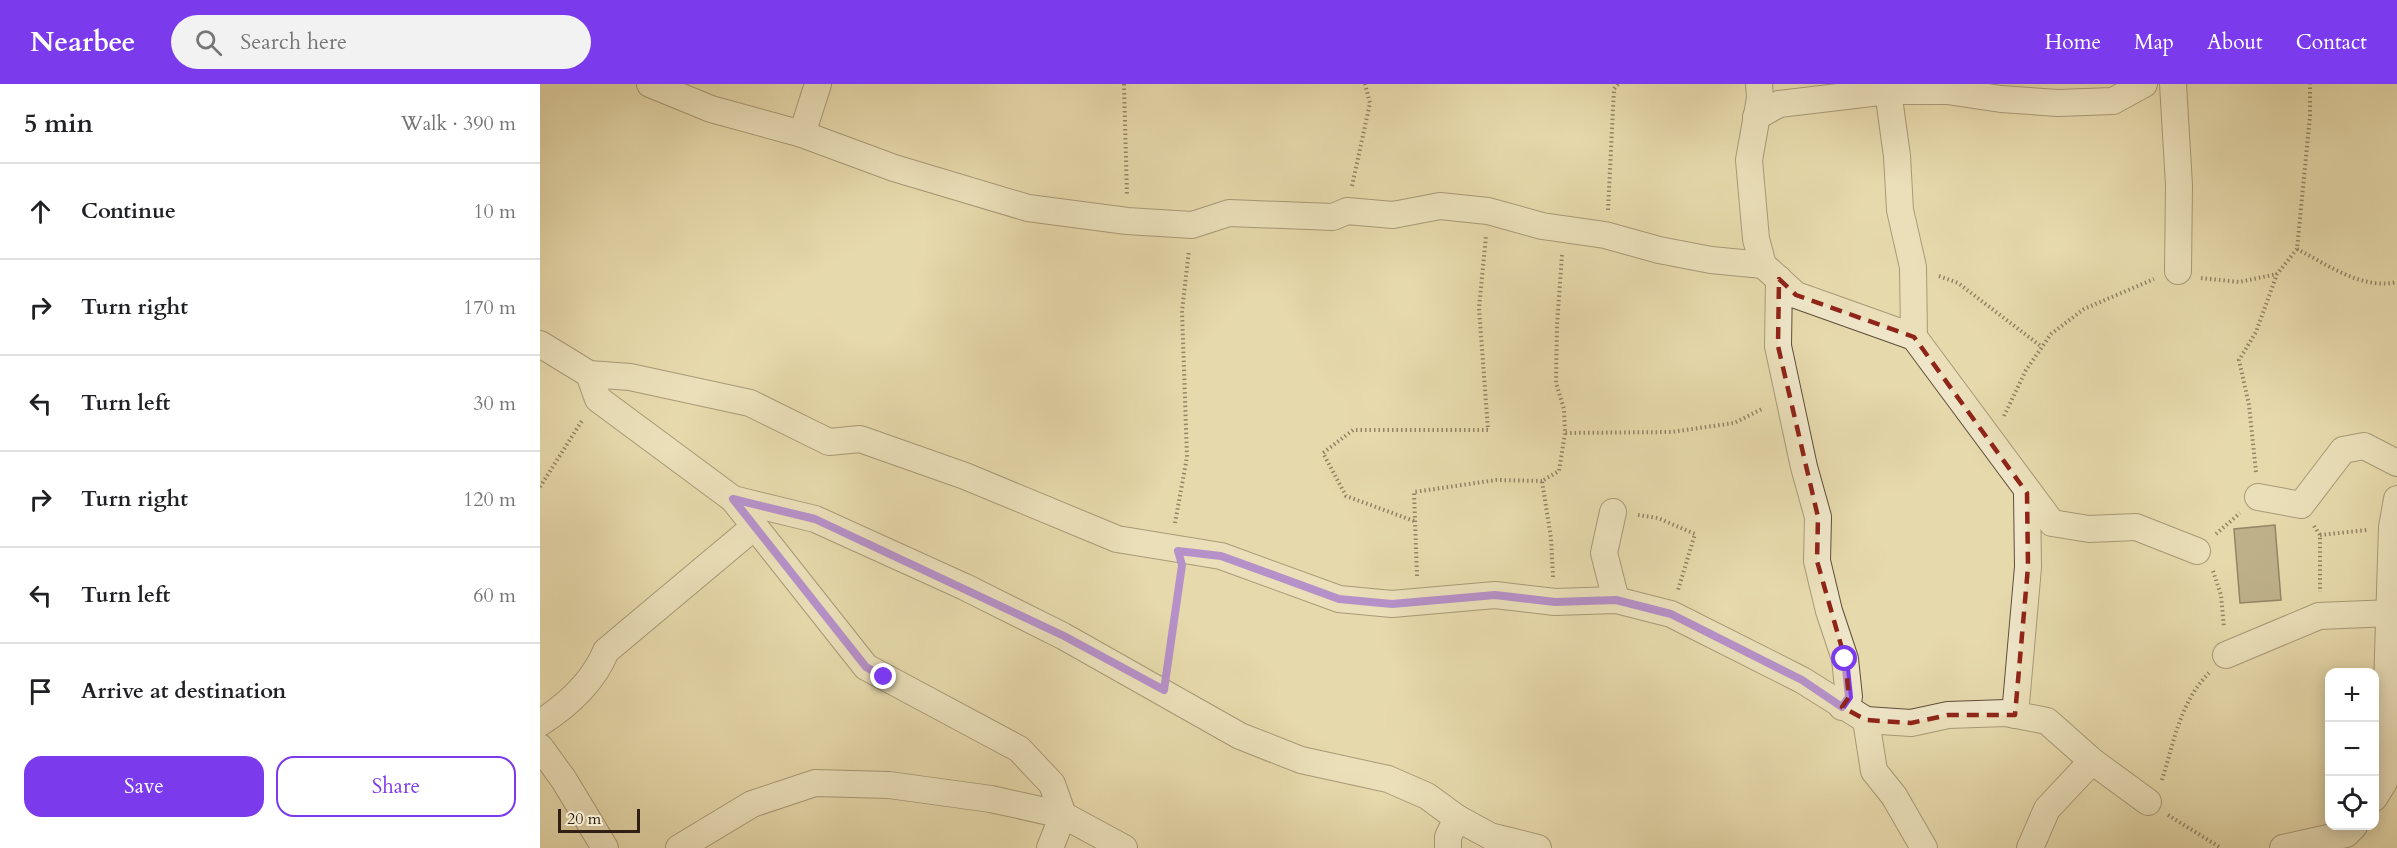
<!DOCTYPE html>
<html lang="en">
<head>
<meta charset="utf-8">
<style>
	:root { --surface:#fff; --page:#f2f2f2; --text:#202124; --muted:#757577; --line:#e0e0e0; --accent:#7c3aed }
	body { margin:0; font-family:Cardo,serif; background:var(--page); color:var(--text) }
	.controls { position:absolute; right:18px; bottom:18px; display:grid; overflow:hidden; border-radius:12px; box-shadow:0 3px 15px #0003 }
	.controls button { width:54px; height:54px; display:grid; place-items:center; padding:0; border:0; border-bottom:2px solid var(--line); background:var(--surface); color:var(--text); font:30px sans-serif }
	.scale { position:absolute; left:18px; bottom:15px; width:82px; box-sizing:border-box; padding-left:6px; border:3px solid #311f13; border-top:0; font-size:16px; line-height:21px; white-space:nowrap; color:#311f13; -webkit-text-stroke:4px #efe6c9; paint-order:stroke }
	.stop { position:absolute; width:18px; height:18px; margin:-14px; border:4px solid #7c3aed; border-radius:50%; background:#fff }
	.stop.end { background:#7c3aed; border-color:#fff; box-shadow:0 2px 6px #0008 }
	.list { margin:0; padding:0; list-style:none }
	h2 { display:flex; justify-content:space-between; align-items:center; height:78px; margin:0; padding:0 24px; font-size:26px }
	h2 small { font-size:20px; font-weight:400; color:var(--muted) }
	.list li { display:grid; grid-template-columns:39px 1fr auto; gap:18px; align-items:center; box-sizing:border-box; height:96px; padding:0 24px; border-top:2px solid var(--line) }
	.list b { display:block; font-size:22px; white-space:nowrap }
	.list em { font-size:20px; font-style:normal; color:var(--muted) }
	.actions { display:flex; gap:12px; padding:18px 24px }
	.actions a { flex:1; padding:14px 0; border:2px solid var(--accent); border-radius:18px; text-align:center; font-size:21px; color:var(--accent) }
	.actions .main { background:var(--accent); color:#fff }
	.icon { flex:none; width:33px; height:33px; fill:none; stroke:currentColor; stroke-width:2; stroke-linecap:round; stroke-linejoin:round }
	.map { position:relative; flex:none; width:1857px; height:764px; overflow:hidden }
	header { display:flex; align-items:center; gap:36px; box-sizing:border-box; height:84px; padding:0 30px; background:var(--accent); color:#fff }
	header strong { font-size:28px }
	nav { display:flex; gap:33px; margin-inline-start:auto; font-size:21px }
	.search { width:420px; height:54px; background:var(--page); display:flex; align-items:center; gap:15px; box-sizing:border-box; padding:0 21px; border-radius:33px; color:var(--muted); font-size:22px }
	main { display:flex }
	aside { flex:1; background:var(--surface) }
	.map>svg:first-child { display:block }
</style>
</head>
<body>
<header>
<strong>Nearbee</strong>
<div class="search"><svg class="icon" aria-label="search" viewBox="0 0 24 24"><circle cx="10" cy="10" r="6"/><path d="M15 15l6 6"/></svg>Search here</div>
<nav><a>Home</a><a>Map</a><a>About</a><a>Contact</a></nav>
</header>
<main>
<aside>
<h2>5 min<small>Walk · 390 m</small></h2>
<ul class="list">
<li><svg class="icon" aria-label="ahead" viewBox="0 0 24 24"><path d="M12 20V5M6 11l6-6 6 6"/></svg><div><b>Continue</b></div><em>10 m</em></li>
<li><svg class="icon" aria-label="right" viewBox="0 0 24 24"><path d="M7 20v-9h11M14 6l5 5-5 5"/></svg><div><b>Turn right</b></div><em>170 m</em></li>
<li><svg class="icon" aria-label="left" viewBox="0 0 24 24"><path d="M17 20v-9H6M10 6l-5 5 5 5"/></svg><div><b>Turn left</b></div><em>30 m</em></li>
<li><svg class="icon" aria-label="right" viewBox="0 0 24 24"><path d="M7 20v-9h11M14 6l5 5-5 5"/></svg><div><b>Turn right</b></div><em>120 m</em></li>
<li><svg class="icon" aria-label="left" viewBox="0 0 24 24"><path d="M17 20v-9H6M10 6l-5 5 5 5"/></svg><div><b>Turn left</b></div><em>60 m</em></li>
<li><svg class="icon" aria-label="arrive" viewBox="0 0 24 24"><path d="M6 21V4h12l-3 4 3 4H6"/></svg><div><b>Arrive at destination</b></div></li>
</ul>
<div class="actions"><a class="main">Save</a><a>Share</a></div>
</aside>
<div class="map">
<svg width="1857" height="764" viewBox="0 0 1857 764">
	<rect width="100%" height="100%" fill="#e6d9ac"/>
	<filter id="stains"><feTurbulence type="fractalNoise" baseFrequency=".00333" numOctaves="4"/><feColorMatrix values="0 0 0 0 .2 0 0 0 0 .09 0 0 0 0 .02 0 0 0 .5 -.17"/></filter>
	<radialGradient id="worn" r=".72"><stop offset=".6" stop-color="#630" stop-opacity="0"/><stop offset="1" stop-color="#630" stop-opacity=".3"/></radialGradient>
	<polygon fill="#8f8063" stroke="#311f13" stroke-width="1.5" points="1735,441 1741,516 1700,519 1694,445"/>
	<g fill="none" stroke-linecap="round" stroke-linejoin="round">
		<g stroke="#5e4e39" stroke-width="28">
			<g id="street">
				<polyline points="110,0 171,25 262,50 354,84 488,124 587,137 652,141 689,129 793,133 807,127 853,131 900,122 948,127 1002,142 1065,151 1119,166 1171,176 1223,181"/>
				<polyline points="1219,0 1220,14 1209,76 1216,155 1223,181 1256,211 1374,253 1512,439 1549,445 1596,443 1657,467"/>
				<polyline points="1347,0 1357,72 1360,126 1373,183 1374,253"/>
				<polyline points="1633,0 1639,101 1638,187"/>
				<polyline points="1216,33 1239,20 1348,7 1407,7 1461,15 1518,19 1573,17 1604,0"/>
				<polyline points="262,50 278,0"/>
				<polyline points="1239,195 1238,262 1264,383 1278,433 1277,477 1289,527 1305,575 1309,613 1302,623"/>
				<polyline points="0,260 49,290 58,315 193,415 326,583 479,665 512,700 523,731 584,764"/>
				<polyline points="49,290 90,293 210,319 289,358 320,355 425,392 577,455 681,472 799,515 852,520 955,511 1015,518 1076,516 1131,530 1262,596 1326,636 1334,687 1354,712 1384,764"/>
				<polyline points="1718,413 1761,421 1803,366 1824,362 1857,379"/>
				<polyline points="193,415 275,435 425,503 523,552 700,652 761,676 848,695 887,712 917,734 950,752 998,764"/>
				<polyline points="1073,428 1064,469 1076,516"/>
				<polyline points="1686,571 1779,532 1851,529"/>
				<polyline points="1475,631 1488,483 1487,409"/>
				<polyline points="1326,636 1371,639 1408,631 1466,629 1507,637 1552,677 1608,718"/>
				<path d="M 0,639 C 28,621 53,599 66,567 L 214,443"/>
				<polyline points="0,663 24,696 65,764"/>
				<polyline points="1834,714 1844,698 1852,443 1857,415"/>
				<polyline points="139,764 212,720 275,699 349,701 451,715 523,731 510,764"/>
				<polyline points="908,764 908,753 917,734"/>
				<polyline points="1490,764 1507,725 1552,677"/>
				<polyline points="1743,764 1806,750 1814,742"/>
			</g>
		</g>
		<g stroke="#311f13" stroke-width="4" stroke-dasharray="1.5 3" stroke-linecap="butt">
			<polyline points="584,0 587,112"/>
			<polyline points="812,102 830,19 825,0"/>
			<polyline points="1068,126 1074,5 1078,0"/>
			<path d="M 1757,165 C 1788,181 1822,206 1857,198"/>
			<polyline points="1022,171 1017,241 1016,299 1024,325 1025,349 1131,348 1194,339 1224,324"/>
			<polyline points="1399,192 1418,199 1502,263"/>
			<polyline points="1661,194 1699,198 1737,190"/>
			<polyline points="1464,332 1486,286 1511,250 1544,225 1614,195"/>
			<polyline points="1716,388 1709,321 1699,276 1716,248 1737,190 1757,165 1770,32 1770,0"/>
			<polyline points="0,403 43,335"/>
			<polyline points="1098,431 1118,434 1155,450 1138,506"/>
			<polyline points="874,437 806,412 783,369 813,346 948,346 939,224 946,152"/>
			<polyline points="635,439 647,373 642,227 649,166"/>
			<polyline points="1774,442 1780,451 1780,508"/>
			<polyline points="1676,450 1700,429"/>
			<polyline points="1780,451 1827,446"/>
			<polyline points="1673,487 1681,511 1684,544"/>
			<polyline points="877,492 874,408 956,396 1002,397"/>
			<polyline points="1013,493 1011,454 1002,397 1019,387 1025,349"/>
			<polyline points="627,583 641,492"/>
			<path d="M 1622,696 C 1634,658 1640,618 1669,589"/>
			<polyline points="1628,731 1681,764"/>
		</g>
		<use href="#street" stroke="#efe6c9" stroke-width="26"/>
	</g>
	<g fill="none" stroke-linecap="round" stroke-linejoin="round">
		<polyline stroke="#7c3aed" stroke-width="8" points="344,593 326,583 193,415 275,435 524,552 624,606 642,481 638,467 681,472 799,515 852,520 955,511 1015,518 1076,516 1131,530 1262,596 1302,623 1309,613 1305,575"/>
	</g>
	<path d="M0 0H1857V764H0ZM 1239,195 L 1256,211 L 1374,253 L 1487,409 L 1488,483 L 1475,631 L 1408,631 L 1371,639 L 1326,636 L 1302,623 L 1309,613 L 1305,575 L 1277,477 L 1278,433 L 1238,262 Z" fill="#e6d9ac" fill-opacity=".55" fill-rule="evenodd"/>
	<path fill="none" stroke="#8f2418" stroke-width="4.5" stroke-dasharray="12 8" stroke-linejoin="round" d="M 1239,195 L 1256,211 L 1374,253 L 1487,409 L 1488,483 L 1475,631 L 1408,631 L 1371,639 L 1326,636 L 1302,623 L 1309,613 L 1305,575 L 1277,477 L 1278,433 L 1238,262 Z"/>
	<rect width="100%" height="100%" filter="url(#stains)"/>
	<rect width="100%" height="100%" fill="url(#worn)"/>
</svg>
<div class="controls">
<button>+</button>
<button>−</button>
<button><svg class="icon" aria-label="locate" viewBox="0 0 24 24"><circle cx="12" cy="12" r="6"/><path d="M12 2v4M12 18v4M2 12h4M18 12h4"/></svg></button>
</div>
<div class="scale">20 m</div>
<div class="stop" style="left:1305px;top:575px"></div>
<div class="stop end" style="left:344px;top:593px"></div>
</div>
</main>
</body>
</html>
